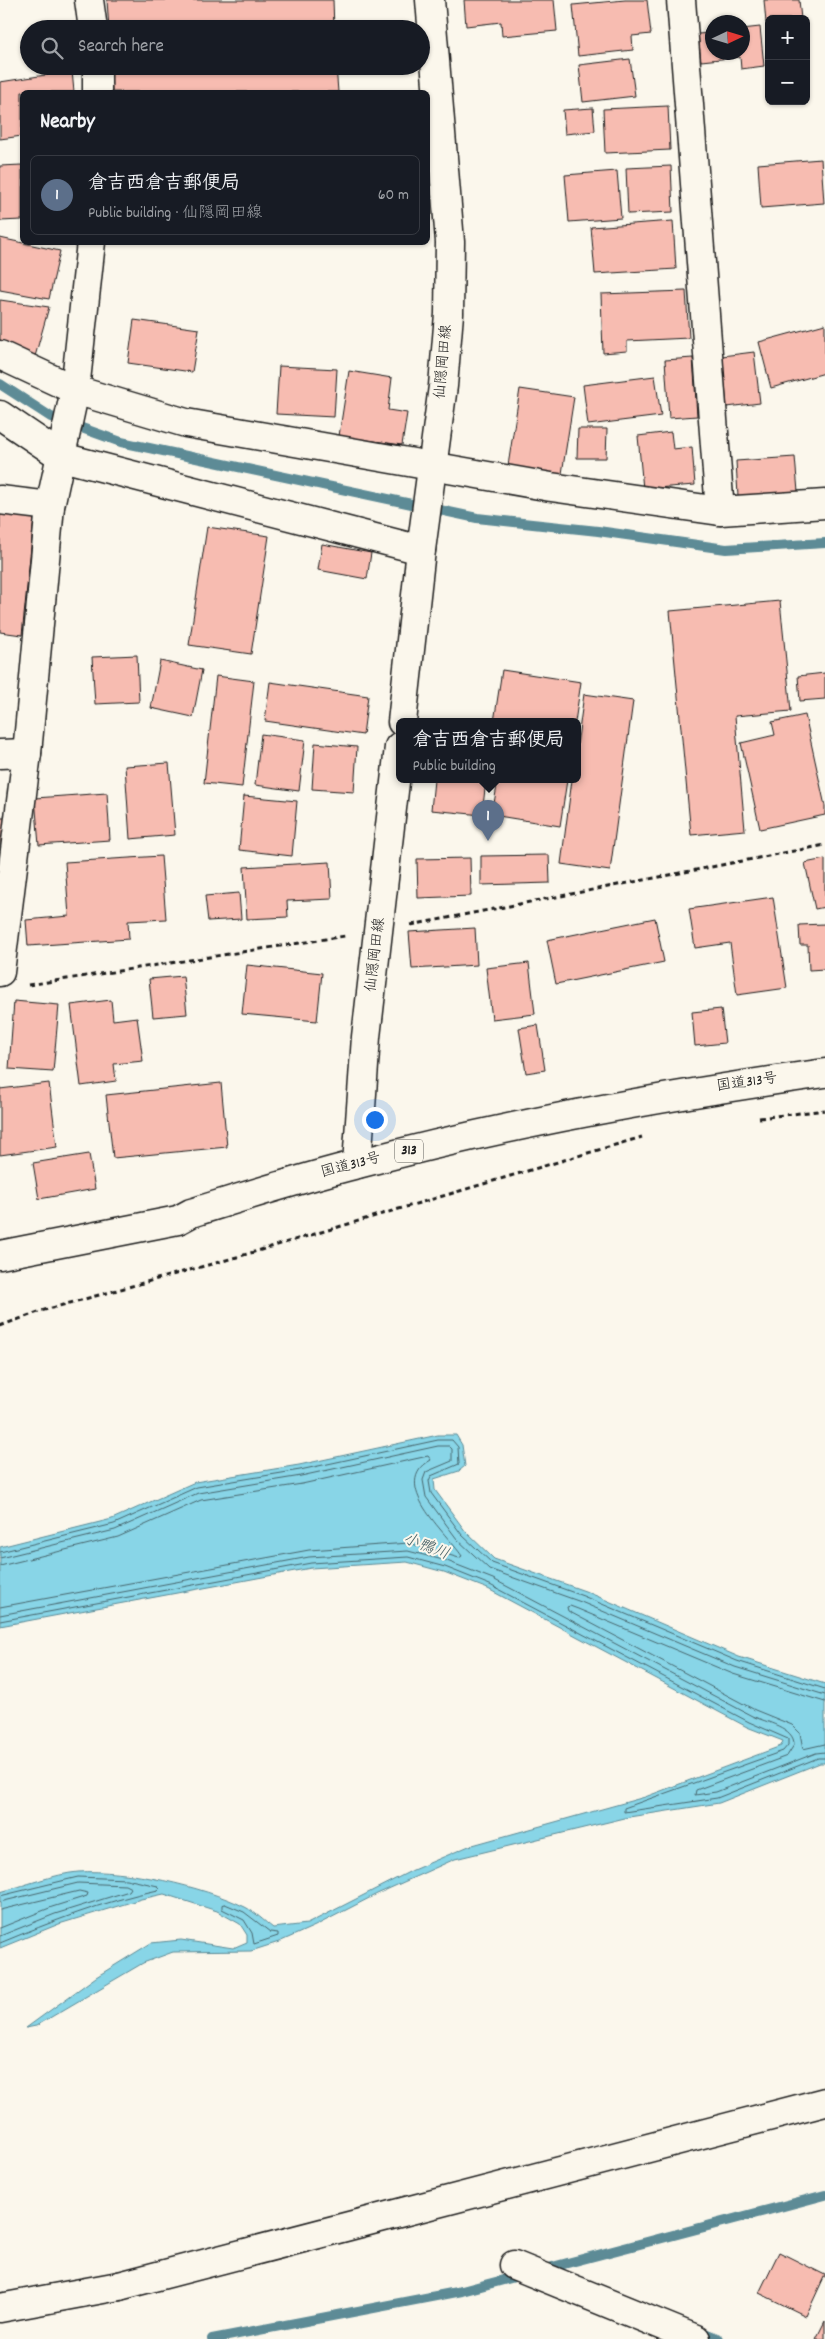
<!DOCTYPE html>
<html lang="en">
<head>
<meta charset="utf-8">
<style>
	:root { --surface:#171b24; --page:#20242c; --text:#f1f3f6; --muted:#9ea1a6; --line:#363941; --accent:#d1495b }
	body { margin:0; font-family:Dekko,"Klee One",sans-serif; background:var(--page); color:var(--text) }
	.controls { position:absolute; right:15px; top:15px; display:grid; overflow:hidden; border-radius:8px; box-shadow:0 1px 4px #0004 }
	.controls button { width:45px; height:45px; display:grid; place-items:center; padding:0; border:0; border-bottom:1px solid var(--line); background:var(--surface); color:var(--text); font:25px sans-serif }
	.compass { position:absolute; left:705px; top:15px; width:45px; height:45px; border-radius:50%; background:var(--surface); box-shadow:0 1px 4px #0004; rotate:86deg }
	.you { position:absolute; left:374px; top:1119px; width:18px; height:18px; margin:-12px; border:4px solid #fff; border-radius:50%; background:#1a73e8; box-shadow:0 0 0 8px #1a73e833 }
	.badge { display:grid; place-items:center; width:32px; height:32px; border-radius:50%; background:var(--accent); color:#fff; font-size:16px; font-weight:700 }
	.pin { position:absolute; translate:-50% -41px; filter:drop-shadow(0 1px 2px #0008) }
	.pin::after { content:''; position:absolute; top:26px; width:18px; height:15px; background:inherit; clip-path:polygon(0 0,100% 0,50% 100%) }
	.popup { position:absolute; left:396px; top:718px; width:185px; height:65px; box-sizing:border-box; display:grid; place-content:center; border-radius:8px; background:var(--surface); filter:drop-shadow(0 1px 4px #0005); font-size:16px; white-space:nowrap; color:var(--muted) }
	.popup b { font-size:19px; color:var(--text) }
	.popup::after { content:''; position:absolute; left:50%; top:100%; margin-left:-10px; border:10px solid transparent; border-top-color:var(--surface) }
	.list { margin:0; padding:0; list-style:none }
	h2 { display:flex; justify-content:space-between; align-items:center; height:65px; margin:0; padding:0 20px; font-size:21px }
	h2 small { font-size:16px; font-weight:400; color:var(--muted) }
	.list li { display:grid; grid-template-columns:32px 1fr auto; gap:15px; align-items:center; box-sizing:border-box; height:80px; margin:0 10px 10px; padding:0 10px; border:1px solid var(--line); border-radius:8px }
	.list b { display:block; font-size:19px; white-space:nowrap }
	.list p { margin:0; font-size:16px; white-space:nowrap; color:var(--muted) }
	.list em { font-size:16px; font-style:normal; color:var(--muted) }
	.icon { flex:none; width:28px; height:28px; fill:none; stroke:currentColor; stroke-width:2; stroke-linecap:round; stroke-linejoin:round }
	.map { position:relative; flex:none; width:825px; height:2339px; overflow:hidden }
	.search { position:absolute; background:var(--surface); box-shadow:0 1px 4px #0004; left:20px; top:20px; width:410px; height:55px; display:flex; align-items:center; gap:12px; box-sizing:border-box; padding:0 18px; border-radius:28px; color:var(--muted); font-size:19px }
	.panel { position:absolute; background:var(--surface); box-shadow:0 1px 4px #0004; left:20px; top:90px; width:410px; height:155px; border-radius:8px }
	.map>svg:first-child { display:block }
</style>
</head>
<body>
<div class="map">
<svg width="825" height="2339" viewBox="0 0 825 2339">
	<rect width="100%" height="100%" fill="#fbf7ec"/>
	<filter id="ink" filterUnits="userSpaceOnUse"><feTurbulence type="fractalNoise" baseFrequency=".02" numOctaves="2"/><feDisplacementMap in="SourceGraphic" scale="10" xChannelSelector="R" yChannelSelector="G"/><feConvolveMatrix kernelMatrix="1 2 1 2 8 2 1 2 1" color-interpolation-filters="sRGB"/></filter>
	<g filter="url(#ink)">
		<path fill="#88d5e7" stroke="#5d8b96" d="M 438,1435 L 456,1435 L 462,1445 L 465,1466 L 459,1471 L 434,1479 L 435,1490 L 466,1532 L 494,1559 L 585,1591 L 739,1657 L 825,1684 L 825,1763 L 820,1763 L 719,1803 L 629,1817 L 455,1859 L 377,1894 L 315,1926 L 279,1942 L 251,1951 L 173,1952 L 143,1963 L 36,2026 L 26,2028 L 96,1977 L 151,1943 L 181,1940 L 233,1948 L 247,1942 L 247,1935 L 240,1924 L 217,1911 L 164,1894 L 141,1899 L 59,1924 L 0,1948 L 0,1892 C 23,1886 55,1874 78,1872 C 126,1869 202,1886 245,1907 C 255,1912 264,1921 273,1928 L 307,1924 L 413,1870 L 469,1846 L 645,1797 L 781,1746 L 783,1741 L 747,1727 L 488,1589 L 444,1572 L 407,1562 L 311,1568 L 0,1626 L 0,1547 L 112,1519 L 195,1482 L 299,1465 Z"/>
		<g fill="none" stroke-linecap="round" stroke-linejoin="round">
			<g stroke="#47666d" stroke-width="1">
				<polyline points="0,1552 114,1524 197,1487 300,1470 438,1440 452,1440 458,1447 459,1464 431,1476 429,1481 431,1493 462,1535 492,1563 583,1596 737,1661 825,1689"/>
				<polyline points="0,1558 115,1530 198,1493 301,1476 438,1446 449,1446 452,1449 452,1461 426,1472 423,1480 426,1497 457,1539 489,1569 581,1602 735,1667 825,1695"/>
				<path d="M 0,1566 L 118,1537 L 201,1500 L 302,1484 L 428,1456 L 431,1460 C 388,1484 446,1532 462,1556 L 459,1558 L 409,1543 L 309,1550 L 0,1607"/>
				<path d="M 0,1615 L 309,1557 L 408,1551 L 447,1561 L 493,1579 L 752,1716 C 765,1722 795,1727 794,1745 L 787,1756 L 696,1790 L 695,1795 L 716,1792 L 816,1753 L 825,1752"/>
				<polyline points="0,1621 311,1563 408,1557 445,1567 490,1585 749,1722 788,1739 788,1745 783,1751 624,1808 624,1812 717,1798 818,1758 825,1758"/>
				<polyline points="825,1702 733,1674 578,1609 570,1606 567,1607 568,1611 755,1710 792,1725 800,1733 803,1749 825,1744"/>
				<path d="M 0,1896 L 78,1877 L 126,1879 L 158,1886 L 160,1888 L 158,1890 C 104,1901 51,1922 0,1943"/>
				<polyline points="0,1902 78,1883 125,1885 131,1888 129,1891 55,1914 0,1936"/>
				<polygon points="225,1904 244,1912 270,1932 278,1933 278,1936 254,1944 252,1933 244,1920 222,1909 222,1905"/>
				<polyline points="0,1910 79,1891 88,1893 87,1896 52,1907 0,1928"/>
			</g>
			<g stroke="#5d8b96" stroke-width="10">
				<polyline points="0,384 51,417 121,442 477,518 598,531 726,549 825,543"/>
				<polyline points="541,2270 825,2195"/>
				<polyline points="697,2330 719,2339"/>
				<polyline points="212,2339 462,2291 522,2275"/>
			</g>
		</g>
		<g fill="#f7bcb1" stroke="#1c1c1c">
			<polygon points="107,0 333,0 334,29 109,29"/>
			<polygon points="464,0 554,0 557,31 502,36 501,22 466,26"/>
			<polygon points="625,0 647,0 651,34 632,36 633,50 578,56 573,5"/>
			<polygon points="764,0 799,0 801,19 769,19 769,23 766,23"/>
			<polygon points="760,27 764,66 741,69 740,57 701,61 698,34 712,33 712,52 742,52 742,29"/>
			<polygon points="630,59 635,96 583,102 579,65"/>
			<polygon points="111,66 336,66 338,92 112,92"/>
			<polygon points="72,71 74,92 22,92 22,136 0,139 0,82"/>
			<polygon points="668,106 670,150 605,153 603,109"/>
			<polygon points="593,108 595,131 565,134 563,110"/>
			<polygon points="821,159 824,203 761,208 758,164"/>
			<polygon points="22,165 22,220 0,221 0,166"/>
			<polygon points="671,166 673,212 628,214 626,168"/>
			<polygon points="617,171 621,218 569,222 565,175"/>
			<polygon points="673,221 676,269 595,274 591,227"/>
			<polygon points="0,238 60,251 49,299 0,290"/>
			<polygon points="686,291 689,338 627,341 627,351 603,353 601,294"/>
			<polygon points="0,300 49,307 34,360 0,344"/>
			<polygon points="134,320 199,329 192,372 128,363"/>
			<polygon points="825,324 825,373 771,388 759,342"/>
			<polygon points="754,352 760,403 727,407 722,356"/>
			<polygon points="693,358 697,416 669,418 665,360"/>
			<polygon points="279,366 337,369 334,417 276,414"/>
			<polygon points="349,371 392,378 388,410 407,413 402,445 339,436"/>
			<polygon points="655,376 661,416 588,425 583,385"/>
			<polygon points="520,389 574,397 561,480 507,472"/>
			<polygon points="578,429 607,429 606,458 577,458"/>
			<polygon points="671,432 673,449 692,447 695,485 643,489 638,436"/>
			<polygon points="795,457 798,492 738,496 736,461"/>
			<polygon points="0,514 34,518 22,635 0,632"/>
			<polygon points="207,527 269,536 251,654 189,645"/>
			<polygon points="322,544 371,553 367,579 318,570"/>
			<polygon points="780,601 791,711 735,716 745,830 691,835 670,611"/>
			<polygon points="137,655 139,702 95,704 92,657"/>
			<polygon points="160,661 202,670 193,717 151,708"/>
			<polygon points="502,670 581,682 575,722 494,722"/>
			<polygon points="825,673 825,699 800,701 798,676"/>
			<polygon points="216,676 254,681 242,787 204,783"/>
			<polygon points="270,682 368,696 363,735 265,721"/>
			<polygon points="584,694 633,701 610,871 561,864 572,780 577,780 577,746"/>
			<polygon points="805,715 825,806 825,815 760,829 741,743 775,735 772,722"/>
			<polygon points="261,734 305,740 299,791 255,785"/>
			<polygon points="315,743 357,747 354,792 312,789"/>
			<polygon points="169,763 175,835 130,839 125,766"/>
			<polygon points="434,780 486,780 482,815 431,810"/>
			<polygon points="498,780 567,780 560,826 492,815"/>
			<polygon points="107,793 110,840 39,845 35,798"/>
			<polygon points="244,796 297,801 292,856 239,850"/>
			<polygon points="0,818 6,818 0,860"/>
			<polygon points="549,855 550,883 481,885 481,856"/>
			<polygon points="161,856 166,919 128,921 129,939 28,946 26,920 69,916 65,862"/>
			<polygon points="470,858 471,896 418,898 417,859"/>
			<polygon points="825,859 825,907 815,909 805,863"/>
			<polygon points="330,862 332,899 287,901 288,917 247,919 244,867"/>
			<polygon points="239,893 241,919 208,921 205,896"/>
			<polygon points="773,897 787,988 737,995 730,943 695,948 689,909"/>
			<polygon points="655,918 664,962 556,984 547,940"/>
			<polygon points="825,924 825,969 809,970 808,945 800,945 799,925"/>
			<polygon points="475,928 477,965 412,969 409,932"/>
			<polygon points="529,963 535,1014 492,1019 486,968"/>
			<polygon points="247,965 322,973 317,1021 242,1014"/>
			<polygon points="183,976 187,1014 153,1017 149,979"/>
			<polygon points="111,1000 113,1020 137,1017 143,1061 114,1064 116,1081 81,1086 71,1005"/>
			<polygon points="14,1001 59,1005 53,1072 9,1069"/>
			<polygon points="721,1009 725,1043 695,1046 692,1012"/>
			<polygon points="538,1025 545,1070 526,1073 519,1028"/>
			<polygon points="49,1083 57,1147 0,1155 0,1089"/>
			<polygon points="221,1083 227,1147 113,1158 106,1095"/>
			<polygon points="89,1154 95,1189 39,1199 33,1163"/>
			<polygon points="779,2252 825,2275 806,2316 759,2293"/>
			<polygon points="825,2321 825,2339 816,2339"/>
		</g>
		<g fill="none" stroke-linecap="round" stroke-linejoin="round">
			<g stroke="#1c1c1c" stroke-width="31">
				<g id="minor">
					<polyline points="89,0 93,29"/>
					<polyline points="681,0 720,511"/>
					<polyline points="97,66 97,92"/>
					<polyline points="0,355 75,390 186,423 551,487 720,511 825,504"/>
					<polyline points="0,415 62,457 421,550"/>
					<polyline points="0,500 50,506"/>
					<polyline points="0,754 27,753"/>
					<polyline points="0,972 27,753 50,506 75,390 91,242"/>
					<polyline points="514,2265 696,2339"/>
					<polyline points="119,2286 825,2102"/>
				</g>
			</g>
			<g stroke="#1c1c1c" stroke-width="31">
				<polyline id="tertiary" points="0,2308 119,2286"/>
			</g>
			<g stroke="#1c1c1c" stroke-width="31">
				<g id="secondary">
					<polyline points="402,722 421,550 443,386 449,314 450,242 430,0"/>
					<polyline points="357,1164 366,1037 399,747"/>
				</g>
			</g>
			<g stroke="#1c1c1c" stroke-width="31">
				<path id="trunk" d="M 0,1255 L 178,1220 L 191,1213 C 246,1196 302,1178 358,1164 C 511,1123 668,1095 825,1073"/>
			</g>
			<g stroke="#1c1c1c" stroke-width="3" stroke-dasharray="5 4" stroke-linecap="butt">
				<polyline points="411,925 825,845"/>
				<polyline points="28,985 345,936"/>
				<polyline points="759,1118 825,1110"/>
				<polyline points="0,1326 41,1311 237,1257 642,1137"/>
			</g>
			<use href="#minor" stroke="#fbf7ec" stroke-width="28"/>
			<use href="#tertiary" stroke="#fbf7ec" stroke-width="28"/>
			<use href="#secondary" stroke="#fbf7ec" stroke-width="28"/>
			<use href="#trunk" stroke="#fbf7ec" stroke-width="28"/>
		</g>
	</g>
	<g text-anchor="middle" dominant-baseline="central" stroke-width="4" stroke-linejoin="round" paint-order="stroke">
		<rect fill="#fbf7ec" stroke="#5f5e5a" stroke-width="1" x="395" y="1139.5" width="28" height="23" rx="4"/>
		<g font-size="14" font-weight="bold" fill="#1c1c1c">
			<text x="409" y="1151">313</text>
		</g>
		<g font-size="15" fill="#1c1c1c" stroke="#fbf7ec">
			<text transform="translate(444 362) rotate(-85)">仙隠岡田線</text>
			<text transform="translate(376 955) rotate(-83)">仙隠岡田線</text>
			<text transform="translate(747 1083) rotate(-8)">国道313号</text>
			<text transform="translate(351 1166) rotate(-15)">国道313号</text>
		</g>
		<g font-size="16" font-style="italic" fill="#425d63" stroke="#fbf7ec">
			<text transform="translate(426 1547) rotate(21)">小鴨川</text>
		</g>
	</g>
</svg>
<div class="controls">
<button>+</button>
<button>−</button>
</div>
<svg class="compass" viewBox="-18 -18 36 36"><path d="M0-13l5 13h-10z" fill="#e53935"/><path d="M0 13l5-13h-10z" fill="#9ea1a6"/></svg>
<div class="you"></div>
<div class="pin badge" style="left:488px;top:841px;background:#5c6f8a">1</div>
<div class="popup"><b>倉吉西倉吉郵便局</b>Public building</div>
<div class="search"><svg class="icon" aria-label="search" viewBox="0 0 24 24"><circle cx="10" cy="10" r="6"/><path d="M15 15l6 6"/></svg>Search here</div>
<section class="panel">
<h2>Nearby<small></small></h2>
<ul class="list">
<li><span class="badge" style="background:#5c6f8a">1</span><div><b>倉吉西倉吉郵便局</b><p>Public building · 仙隠岡田線</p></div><em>60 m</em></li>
</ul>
</section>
</div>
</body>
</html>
